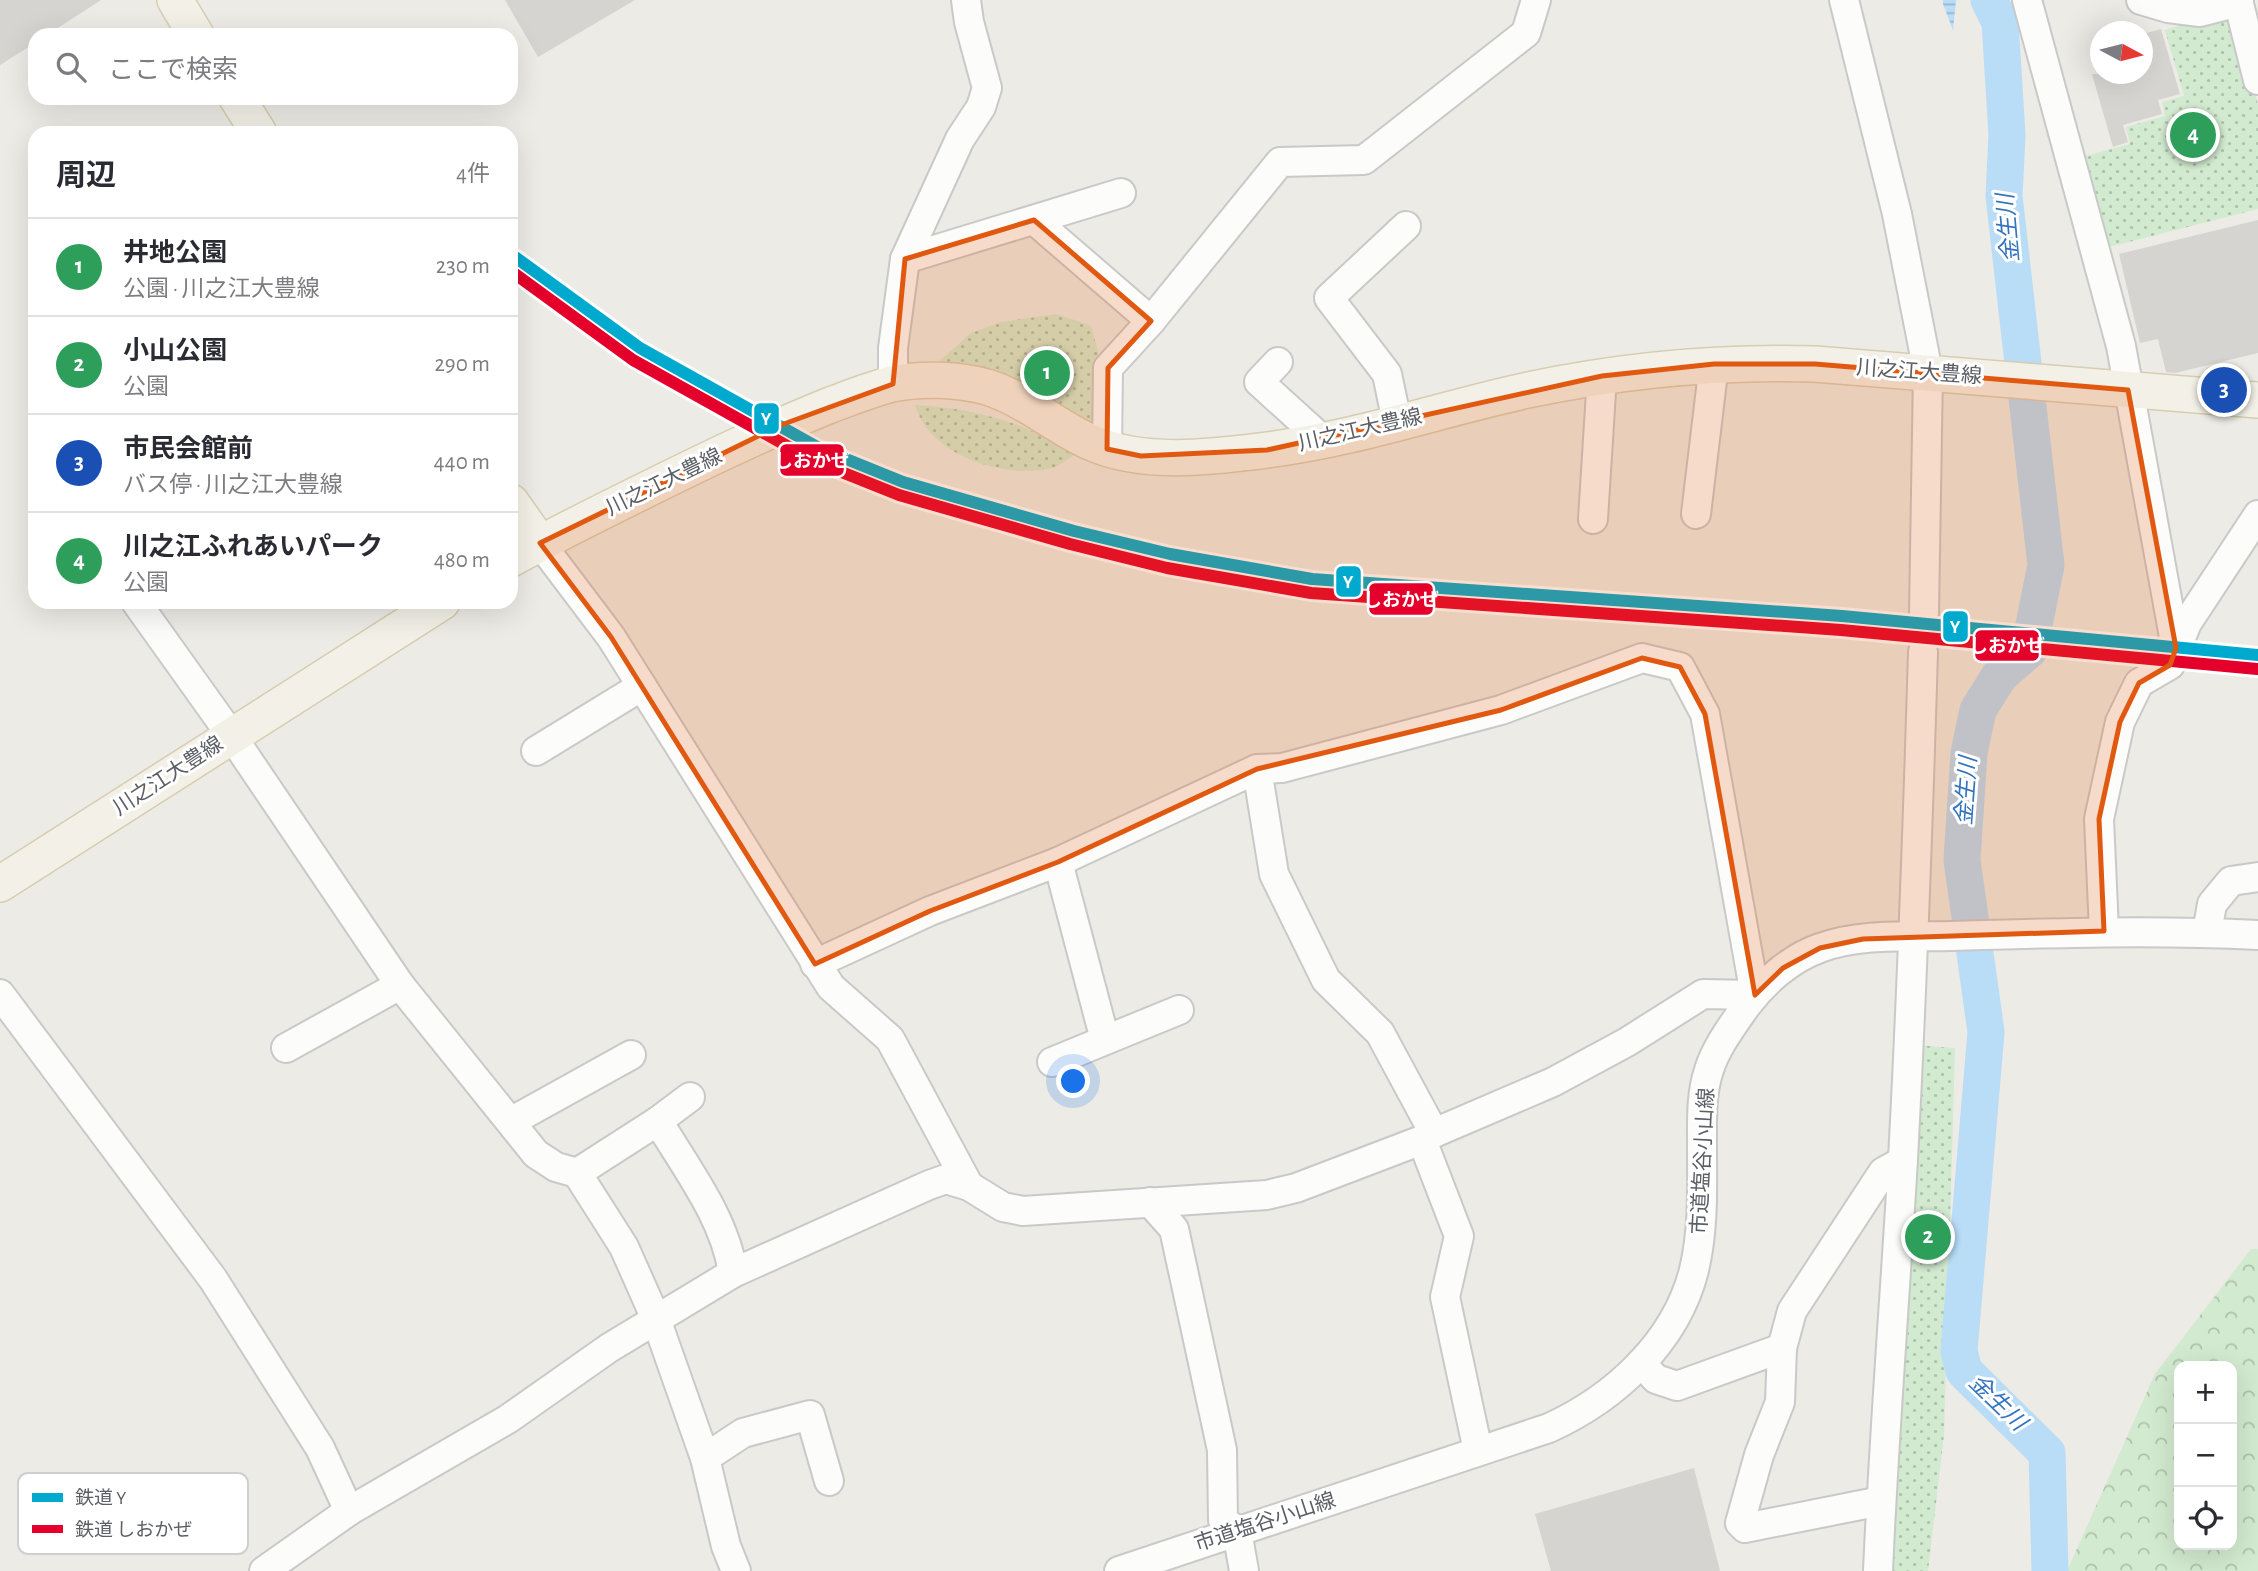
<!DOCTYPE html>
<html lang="ja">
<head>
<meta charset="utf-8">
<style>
	:root { --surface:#fff; --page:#f7f7f7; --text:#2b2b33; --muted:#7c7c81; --line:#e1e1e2; --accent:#8e9092 }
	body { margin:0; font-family:"Alegreya Sans","Noto Sans JP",sans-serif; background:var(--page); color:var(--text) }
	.controls { position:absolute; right:21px; bottom:21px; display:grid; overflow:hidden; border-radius:14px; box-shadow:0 7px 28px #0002 }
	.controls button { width:63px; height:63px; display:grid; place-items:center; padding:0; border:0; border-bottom:2px solid var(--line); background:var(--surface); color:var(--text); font:35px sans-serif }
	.compass { position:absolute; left:2090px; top:21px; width:63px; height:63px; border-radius:50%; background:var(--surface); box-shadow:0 7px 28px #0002; rotate:97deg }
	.you { position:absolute; left:1074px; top:1082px; width:24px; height:24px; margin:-18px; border:5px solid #fff; border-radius:50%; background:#1a73e8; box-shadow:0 0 0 10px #1a73e833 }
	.badge { display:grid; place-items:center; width:46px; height:46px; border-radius:50%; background:var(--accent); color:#fff; font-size:23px; font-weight:700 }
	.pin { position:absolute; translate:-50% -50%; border:4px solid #fff; box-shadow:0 2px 7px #0006 }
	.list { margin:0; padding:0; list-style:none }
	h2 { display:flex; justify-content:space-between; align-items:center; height:91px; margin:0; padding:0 28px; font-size:30px }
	h2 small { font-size:23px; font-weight:400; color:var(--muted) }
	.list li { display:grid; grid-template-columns:46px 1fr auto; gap:21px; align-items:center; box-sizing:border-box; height:98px; padding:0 28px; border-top:2px solid var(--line) }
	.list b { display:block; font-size:26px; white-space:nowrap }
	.list p { margin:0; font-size:23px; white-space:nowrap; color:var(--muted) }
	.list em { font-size:23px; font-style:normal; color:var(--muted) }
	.icon { flex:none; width:38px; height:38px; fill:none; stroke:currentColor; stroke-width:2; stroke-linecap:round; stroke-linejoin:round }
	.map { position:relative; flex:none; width:2258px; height:1571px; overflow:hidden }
	.search { position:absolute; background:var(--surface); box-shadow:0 7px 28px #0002; left:28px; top:28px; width:490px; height:77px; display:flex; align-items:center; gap:18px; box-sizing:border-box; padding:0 24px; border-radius:21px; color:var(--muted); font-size:26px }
	.panel { position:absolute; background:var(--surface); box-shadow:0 7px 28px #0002; left:28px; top:126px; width:490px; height:483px; border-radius:21px }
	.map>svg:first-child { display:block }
</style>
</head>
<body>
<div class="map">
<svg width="2258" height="1571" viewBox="0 0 2258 1571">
	<defs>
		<pattern id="forest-crowns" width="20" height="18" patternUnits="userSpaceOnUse" patternTransform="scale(1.75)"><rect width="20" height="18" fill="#d2eacf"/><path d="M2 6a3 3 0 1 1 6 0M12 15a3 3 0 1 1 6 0" fill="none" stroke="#adc1ac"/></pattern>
		<pattern id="park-dots" width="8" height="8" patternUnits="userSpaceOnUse" patternTransform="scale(1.75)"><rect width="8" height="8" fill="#d2eacf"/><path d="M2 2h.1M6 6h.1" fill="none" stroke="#adc1ac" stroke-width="1.8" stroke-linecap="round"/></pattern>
		<pattern id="water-rules" width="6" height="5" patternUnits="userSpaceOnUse" patternTransform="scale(1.75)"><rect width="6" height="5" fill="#b9dcf7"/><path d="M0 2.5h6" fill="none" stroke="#99b6cc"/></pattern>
	</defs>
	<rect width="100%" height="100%" fill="#ecebe5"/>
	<path fill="url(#forest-crowns)" fill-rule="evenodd" d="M 2251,1249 L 2258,1249 L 2258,1571 L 2067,1571 L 2155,1374 ZM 2179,1366 L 2232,1366 L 2232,1545 L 2179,1545 Z"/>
	<g fill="url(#park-dots)">
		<polygon points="2234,9 2258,105 2258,209 2109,247 2086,156 2130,144 2126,127 2165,116 2162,102 2184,96 2165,30"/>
		<polygon points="1057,314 1091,326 1101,363 1098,430 1018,379 967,367 936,364 971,333 1001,322"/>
		<path d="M 915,405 C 978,409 1021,421 1075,454 C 1068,459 1060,466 1052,468 C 1006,480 929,456 915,405 Z"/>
		<polygon points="1914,1045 1955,1048 1944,1435 1928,1571 1890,1571"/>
	</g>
	<g fill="url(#water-rules)">
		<polygon points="1943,0 1956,0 1953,30 1943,4"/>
		<polygon points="1982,0 1998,0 2005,26 2012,156 1997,32 1990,12"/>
	</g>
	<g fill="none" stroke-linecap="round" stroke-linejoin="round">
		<polyline stroke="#b9dcf7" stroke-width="37" points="1989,0 2000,22 2007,135 2004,196 2046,565 2029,650 2000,675 1978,710 1969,753 1962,860 1986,1032 1959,1351 1964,1371 2047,1453 2050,1571"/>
	</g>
	<g fill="#d5d4d0">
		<polygon points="0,0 101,0 47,35 35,35 35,43 0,65"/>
		<polygon points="505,0 635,0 538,57"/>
		<polygon points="2161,29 2180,94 2158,100 2162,114 2123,125 2128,142 2113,147 2092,74 2143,74 2143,34"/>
		<polygon points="2258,220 2258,353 2175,373 2166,372 2158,339 2140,343 2119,254"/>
		<polygon points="1694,1468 1720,1571 1551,1571 1535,1514"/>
	</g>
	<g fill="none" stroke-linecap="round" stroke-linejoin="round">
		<g stroke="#c8c9c8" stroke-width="32">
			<g id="minor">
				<polyline points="1844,0 1897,214 1928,372 1924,613"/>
				<polyline points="2027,0 2121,346 2176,648"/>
				<polyline points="2141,0 2168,8 2200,12 2239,2"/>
				<polyline points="2238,0 2258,80"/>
				<polyline points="1034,220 1151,321"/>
				<polyline points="905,259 1121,193"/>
				<polyline points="1278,362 1259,382 1323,440"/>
				<polyline points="893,384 893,348 905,259 960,139 981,107 987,88 969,22 966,0"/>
				<polyline points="1397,422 1387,374 1329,298 1406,226"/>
				<polyline points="1107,449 1108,368 1151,321 1280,162 1364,160 1526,33 1536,0"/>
				<polyline points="1696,514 1714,364"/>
				<polyline points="1593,519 1602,376"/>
				<polyline points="540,543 611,637 831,987 890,1039 969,1186"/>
				<polyline points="136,602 231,735 400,985 536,1154 556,1167 577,1173 624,1247 656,1319 705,1458 726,1546 736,1571"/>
				<polyline points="536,751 642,686"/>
				<polyline points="1257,769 1274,874 1326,980 1380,1033 1434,1133"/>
				<polyline points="1058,862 1105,1040"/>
				<polyline points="2104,931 2099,819 2120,722 2139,683 2170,665 2187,623 2258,515"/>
				<polyline points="2207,933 2212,904 2231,881 2258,877"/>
				<polyline points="0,994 213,1279 320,1448 349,1511"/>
				<polyline points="286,1048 400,985"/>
				<polyline points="1052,1062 1179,1010"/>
				<polyline points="512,1121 631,1055"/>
				<path d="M 658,1121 C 686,1168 725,1218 733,1273"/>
				<polyline points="1422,1140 1459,1236 1445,1297 1478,1451"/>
				<polyline points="577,1173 658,1121 690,1097"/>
				<polyline points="1150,1202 1174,1229 1222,1450 1223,1520 1237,1531 1244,1571"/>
				<polyline points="1782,1348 1780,1402 1759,1455 1740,1523 1745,1528 1881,1501"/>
				<polyline points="1641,1363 1656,1379 1677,1386 1782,1348 1792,1311 1883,1172 1903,1161"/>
				<polyline points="705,1458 743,1433 810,1415 829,1481"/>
				<polyline points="264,1571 349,1511 508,1419 609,1348 733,1273 929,1185 946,1179 969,1186 1003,1207 1023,1211 1267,1195 1296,1188 1422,1140 1434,1133 1553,1082 1627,1042 1703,994 1755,995 1705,714 1680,667 1642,658 1501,710 1282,768 1257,769 1058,862 930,911 815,964"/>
				<path d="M 1119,1571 L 1549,1428 C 1615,1398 1676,1342 1694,1270 C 1704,1228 1702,1186 1702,1143 C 1702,1120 1701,1093 1709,1070 C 1716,1047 1733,1025 1746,1006 C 1764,982 1791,958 1820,948 C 1860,933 1909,937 1951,936 C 2054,933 2156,930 2258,935"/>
				<path d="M 1878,1571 C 1884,1434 1895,1297 1903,1159 C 1912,990 1918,821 1923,652"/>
			</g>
		</g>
		<g stroke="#d7cdb1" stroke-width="38">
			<g id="major">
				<polyline points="175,0 196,35"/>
				<polyline points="237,98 259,133"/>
				<polyline points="511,502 540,543"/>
				<path d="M 511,559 C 575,524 641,492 707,460 C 749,440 790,421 833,404 C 852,397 872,389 892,384 C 921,378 958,379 987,387 C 1025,399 1055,426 1090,442 C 1142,466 1212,457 1267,450 C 1355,439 1441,409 1528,390 C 1623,370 1718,361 1815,364 L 2258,400"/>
				<polyline points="0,884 442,602"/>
			</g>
		</g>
		<use href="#minor" stroke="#fcfcfb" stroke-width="28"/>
		<use href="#major" stroke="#f3f1e7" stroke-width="35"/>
		<g stroke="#fff" stroke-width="18">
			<polyline id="rail-1" points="511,254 640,348 819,448 903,482 1074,531 1170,554 1312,579 1842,616 2258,655"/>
		</g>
		<g stroke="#fff" stroke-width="18">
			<polyline id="rail-2" points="511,271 633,360 814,461 899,495 1070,544 1167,568 1311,593 1841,630 2257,669"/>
		</g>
		<use href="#rail-1" stroke="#00a9ce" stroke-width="12"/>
		<use href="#rail-2" stroke="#e4002b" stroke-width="12"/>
	</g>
	<path fill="#e15910" fill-opacity="0.2" stroke="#e15910" stroke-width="5" stroke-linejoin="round" d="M 1034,220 L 1151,321 L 1108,368 L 1107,449 L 1141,456 L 1267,450 L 1602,376 L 1714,364 L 1815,364 L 2128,390 L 2176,648 L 2170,665 L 2139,683 L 2120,722 L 2099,819 L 2104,931 L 1863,939 L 1820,948 L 1783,968 L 1755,995 L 1705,714 L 1680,667 L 1642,658 L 1501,710 L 1257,769 L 1058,862 L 930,911 L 815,964 L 611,637 L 540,543 L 781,425 L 893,384 L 905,259 Z"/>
	<g text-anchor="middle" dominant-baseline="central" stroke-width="6" stroke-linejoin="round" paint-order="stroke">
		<g font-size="21" fill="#5b5f65" stroke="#fff">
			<text transform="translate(1919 372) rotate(4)">川之江大豊線</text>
			<text transform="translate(1360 430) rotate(-13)">川之江大豊線</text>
			<text transform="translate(664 482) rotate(-26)">川之江大豊線</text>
			<text transform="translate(168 776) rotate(-33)">川之江大豊線</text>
			<text transform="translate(1703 1161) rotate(-87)">市道塩谷小山線</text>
			<text transform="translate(1265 1522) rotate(-18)">市道塩谷小山線</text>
		</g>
		<g font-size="23" font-style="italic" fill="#3474bd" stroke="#fff">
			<text transform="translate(2009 228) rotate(-95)">金生川</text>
			<text transform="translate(1967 791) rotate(-86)">金生川</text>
			<text transform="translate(1997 1403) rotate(44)">金生川</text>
		</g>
	</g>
	<rect x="18" y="1473" width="230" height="81" rx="10" fill="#fff" stroke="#cecfd1" stroke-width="2"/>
	<rect x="32" y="1493" width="31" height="9" fill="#00a9ce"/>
	<rect x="32" y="1525" width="31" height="8" fill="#e4002b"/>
	<g font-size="19" fill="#5b5f65">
		<text x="75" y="1504">鉄道 Y</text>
		<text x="75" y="1536">鉄道 しおかぜ</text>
	</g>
	<g stroke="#fff" stroke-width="2.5">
		<rect x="753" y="402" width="27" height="33" rx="7" fill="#00a9ce"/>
		<rect x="779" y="443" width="66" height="34" rx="7" fill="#e4002b"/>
		<rect x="1335" y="565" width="27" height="33" rx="7" fill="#00a9ce"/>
		<rect x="1368" y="582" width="66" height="34" rx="7" fill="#e4002b"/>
		<rect x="1942" y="610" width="27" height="33" rx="7" fill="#00a9ce"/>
		<rect x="1974" y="629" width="66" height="33" rx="7" fill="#e4002b"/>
	</g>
	<g font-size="19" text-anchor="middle" font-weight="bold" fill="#fff">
		<text x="766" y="425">Y</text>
		<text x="812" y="467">しおかぜ</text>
		<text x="1348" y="588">Y</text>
		<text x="1401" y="606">しおかぜ</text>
		<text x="1955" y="633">Y</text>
		<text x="2007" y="652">しおかぜ</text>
	</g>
</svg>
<div class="controls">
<button>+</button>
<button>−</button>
<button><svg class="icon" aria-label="locate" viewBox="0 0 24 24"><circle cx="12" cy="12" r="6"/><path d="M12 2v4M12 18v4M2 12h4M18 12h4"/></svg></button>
</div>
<svg class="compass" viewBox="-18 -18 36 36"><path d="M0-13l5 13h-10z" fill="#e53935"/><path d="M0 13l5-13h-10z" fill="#7c7c81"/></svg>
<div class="you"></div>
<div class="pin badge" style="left:1047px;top:373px;background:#2e9e5b">1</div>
<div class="pin badge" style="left:1928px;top:1237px;background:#2e9e5b">2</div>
<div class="pin badge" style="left:2224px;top:390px;background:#1a4fb4">3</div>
<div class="pin badge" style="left:2193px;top:135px;background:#2e9e5b">4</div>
<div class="search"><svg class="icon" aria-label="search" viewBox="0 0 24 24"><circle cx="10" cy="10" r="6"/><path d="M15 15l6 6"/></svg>ここで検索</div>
<section class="panel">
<h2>周辺<small>4件</small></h2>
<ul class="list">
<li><span class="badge" style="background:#2e9e5b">1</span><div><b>井地公園</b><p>公園 · 川之江大豊線</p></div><em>230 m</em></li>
<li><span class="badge" style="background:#2e9e5b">2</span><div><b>小山公園</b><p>公園</p></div><em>290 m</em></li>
<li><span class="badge" style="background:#1a4fb4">3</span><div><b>市民会館前</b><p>バス停 · 川之江大豊線</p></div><em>440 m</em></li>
<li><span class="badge" style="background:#2e9e5b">4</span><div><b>川之江ふれあいパーク</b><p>公園</p></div><em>480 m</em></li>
</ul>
</section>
</div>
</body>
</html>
